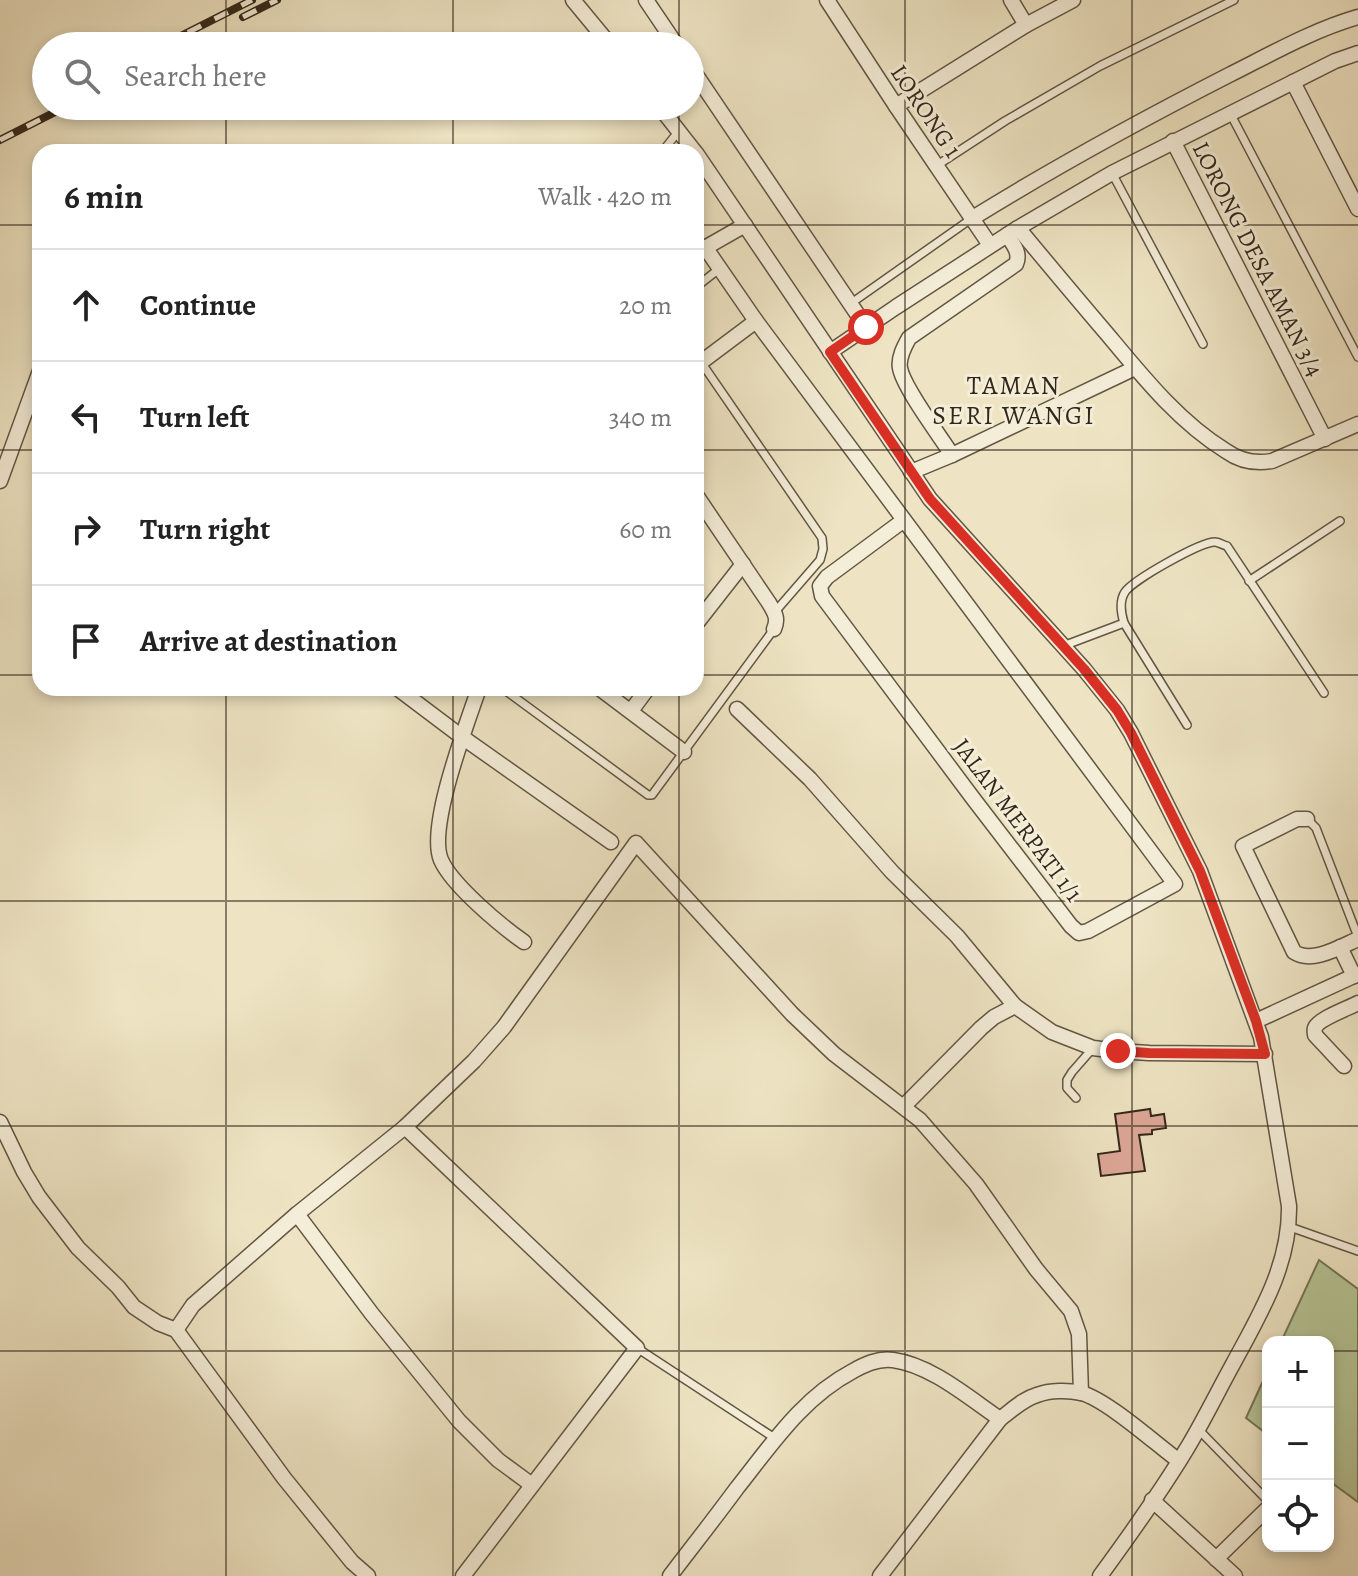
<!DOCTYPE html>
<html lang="en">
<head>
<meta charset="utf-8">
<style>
	:root { --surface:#fff; --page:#f6f6f6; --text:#222; --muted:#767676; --line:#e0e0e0 }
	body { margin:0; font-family:Alegreya,serif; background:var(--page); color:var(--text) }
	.controls { position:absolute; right:24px; bottom:24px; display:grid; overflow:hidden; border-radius:16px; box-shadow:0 4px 12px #0003 }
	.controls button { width:72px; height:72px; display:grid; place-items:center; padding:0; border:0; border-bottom:2px solid var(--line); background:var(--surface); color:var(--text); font:40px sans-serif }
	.stop { position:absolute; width:24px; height:24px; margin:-18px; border:6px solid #d93025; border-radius:50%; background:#fff }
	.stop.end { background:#d93025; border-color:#fff; box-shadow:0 2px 8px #0008 }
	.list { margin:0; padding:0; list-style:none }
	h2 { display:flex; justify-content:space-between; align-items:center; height:104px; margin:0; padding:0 32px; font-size:34px }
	h2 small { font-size:26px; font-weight:400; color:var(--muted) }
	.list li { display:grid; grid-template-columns:52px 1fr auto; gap:24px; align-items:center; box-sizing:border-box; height:112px; padding:0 32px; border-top:2px solid var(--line) }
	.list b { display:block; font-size:30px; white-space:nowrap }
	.list em { font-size:26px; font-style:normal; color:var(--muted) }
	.icon { flex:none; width:44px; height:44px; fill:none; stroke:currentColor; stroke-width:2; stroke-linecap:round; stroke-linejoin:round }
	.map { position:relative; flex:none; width:1358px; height:1576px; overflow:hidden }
	.search { position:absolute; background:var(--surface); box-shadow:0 4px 12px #0003; left:32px; top:32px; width:672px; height:88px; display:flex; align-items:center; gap:20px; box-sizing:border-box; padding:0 28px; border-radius:44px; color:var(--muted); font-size:30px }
	.panel { position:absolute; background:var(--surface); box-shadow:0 4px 12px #0003; left:32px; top:144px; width:672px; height:552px; border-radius:24px }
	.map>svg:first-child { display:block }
</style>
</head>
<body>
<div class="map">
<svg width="1358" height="1576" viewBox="0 0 1358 1576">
	<rect width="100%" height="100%" fill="#eee4c3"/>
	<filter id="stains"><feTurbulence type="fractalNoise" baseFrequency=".0025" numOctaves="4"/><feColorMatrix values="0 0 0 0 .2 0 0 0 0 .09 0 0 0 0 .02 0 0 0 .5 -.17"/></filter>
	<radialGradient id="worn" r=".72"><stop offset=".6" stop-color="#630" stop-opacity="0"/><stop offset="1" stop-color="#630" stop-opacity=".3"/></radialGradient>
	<g fill="#b6c596" stroke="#747658" stroke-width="2">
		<polygon points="1319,1260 1358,1289 1358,1502 1328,1480 1328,1342 1281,1342"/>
		<polygon points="1268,1370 1268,1435 1246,1418"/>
	</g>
	<polygon fill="#dea898" stroke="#33271a" stroke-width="2" points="1150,1109 1151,1116 1164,1114 1166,1128 1152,1130 1152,1134 1139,1135 1145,1171 1101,1176 1098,1154 1120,1151 1115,1114"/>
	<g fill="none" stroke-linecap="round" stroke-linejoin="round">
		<g stroke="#625644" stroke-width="10">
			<g id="lane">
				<polyline points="1230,113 1358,357"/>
				<polyline points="662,152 678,132"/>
				<polyline points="936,166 1005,121 1100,66 1234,0"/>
				<polyline points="1112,173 1203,344"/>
				<polyline points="696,287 719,269"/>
				<polyline points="850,304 971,219"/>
				<polyline points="701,362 822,538 823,549 820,560 774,613"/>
				<polyline points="1249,581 1340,521"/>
				<polyline points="1124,623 1187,725"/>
				<path d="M 1063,646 L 1124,623 C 1121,613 1119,601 1125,592 C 1133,580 1200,542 1215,542 C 1218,542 1223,545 1227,546 L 1324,693"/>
				<polyline points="502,688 648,795 652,795 774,629"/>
				<polyline points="1307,819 1316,828 1358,937"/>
				<polyline points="1076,1098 1067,1088 1067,1080 1072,1072 1093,1048"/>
				<polyline points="1290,1227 1358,1251"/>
				<polyline points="637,1348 776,1439"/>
				<polyline points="1198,1429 1268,1501"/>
			</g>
		</g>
		<g stroke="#625644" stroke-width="17">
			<g id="street">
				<polyline points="573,0 611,46"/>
				<polyline points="646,0 677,46"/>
				<polyline points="827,0 896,106 990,245"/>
				<polyline points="1011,0 1026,25"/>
				<polyline points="690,66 866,327"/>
				<polyline points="1293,82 1358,209"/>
				<polyline points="659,106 695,152"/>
				<polyline points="896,106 1026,25 1073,0"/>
				<polyline points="1173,141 1325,439"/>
				<path d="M 696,153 L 930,499 L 1084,669 L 1117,710 L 1131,733 L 1200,871 L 1261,1037 L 1289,1206 C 1290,1265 1260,1314 1233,1364 C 1217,1393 1203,1422 1186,1450 C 1160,1493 1130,1535 1100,1576"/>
				<path d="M 971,219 C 1055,167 1141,120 1229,75 C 1271,54 1313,30 1358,17"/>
				<path d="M 1018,228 C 1048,264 1078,300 1108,335 C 1143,377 1179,422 1226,451 C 1240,461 1255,464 1272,461 L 1358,424"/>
				<polyline points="705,247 756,321 1175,884 1088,931 1079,933 1071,926 972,797 822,596 820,586 827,577 904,520"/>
				<polyline points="696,253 745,225"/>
				<polyline points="830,352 896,307 1018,228 1112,173 1335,61 1358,53"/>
				<polyline points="696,366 756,321"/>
				<path d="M 952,455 C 940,436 903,387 900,368 C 898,358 904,347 909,338 L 1016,264 C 1021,253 1013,244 1007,235"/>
				<polyline points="911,472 952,455 1135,368"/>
				<polyline points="0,481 40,371"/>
				<path d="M 696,495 L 769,603 C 774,612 779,618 774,629"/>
				<polyline points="696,624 743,564"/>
				<polyline points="397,688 462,737 611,842"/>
				<path d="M 479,688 C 467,724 427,827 441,860 C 452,885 501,926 524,942"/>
				<polyline points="599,688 684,752"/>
				<polyline points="737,709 810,779 892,872 957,936 1015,1006 1052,1032 1093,1048 1118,1051 1149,1053 1265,1054"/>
				<polyline points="631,711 648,688"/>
				<path d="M 1307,819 L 1297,819 L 1243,846 L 1294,952 C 1312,964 1340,947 1358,939"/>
				<polyline points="1340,947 1354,976"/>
				<polyline points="1256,1021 1358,974"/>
				<path d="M 1344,1066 L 1315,1035 C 1315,1033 1314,1030 1315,1028 C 1318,1019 1349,1008 1358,1003"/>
				<polyline points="904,1106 981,1028 994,1017 1015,1006"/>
				<polyline points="0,1122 24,1172 39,1197 78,1248 118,1287 134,1307 158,1323 176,1330 284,1478 352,1562 368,1576"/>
				<polyline points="405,1127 637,1348 463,1576"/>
				<polyline points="297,1214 372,1314 459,1421 498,1460 532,1485"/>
				<polyline points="176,1330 193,1305 297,1214 405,1127 474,1061 504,1027 636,843 792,1014 834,1054 920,1120 976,1184 1036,1269 1071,1311 1079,1334 1081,1393"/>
				<polyline points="1152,1500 1235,1576"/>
				<polyline points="1216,1559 1268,1508"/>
				<path d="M 670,1576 C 692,1547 715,1518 737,1488 C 772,1444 802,1398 853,1371 C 865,1364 878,1358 893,1360 C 931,1365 969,1398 1000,1419"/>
				<path d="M 880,1576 L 1000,1419 C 1012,1410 1023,1399 1037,1395 C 1050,1390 1068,1390 1081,1393 C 1106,1399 1156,1444 1179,1461"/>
			</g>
		</g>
		<use href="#lane" stroke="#f4edd8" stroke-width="7"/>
		<use href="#street" stroke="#f4edd8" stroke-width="14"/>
		<g stroke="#33271a" stroke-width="8">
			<g id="rail">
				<polyline points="243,17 277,0"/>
				<polyline points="161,46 252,0"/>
				<polyline points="0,140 67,106"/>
			</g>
		</g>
		<use href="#rail" stroke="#f4edd8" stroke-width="5" stroke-dasharray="15" stroke-linecap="butt"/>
	</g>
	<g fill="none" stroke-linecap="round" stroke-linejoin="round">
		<polyline stroke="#d93025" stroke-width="10" points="866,327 830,352 930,499 1084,669 1117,710 1131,733 1200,871 1256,1021 1265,1054 1149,1053 1118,1051"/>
	</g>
	<path fill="none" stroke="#33271a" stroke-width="2" stroke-opacity="0.55" d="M 226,0 L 226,46M 453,0 L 453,46M 679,0 L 679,46M 905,0 L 905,1576M 1132,0 L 1132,1576M 226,106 L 226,152M 453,106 L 453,152M 679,106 L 679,152M 0,225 L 40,225M 696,225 L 1358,225M 0,450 L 40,450M 696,450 L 1358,450M 0,675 L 40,675M 696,675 L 1358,675M 226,688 L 226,1576M 453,688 L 453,1576M 679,688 L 679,1576M 0,901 L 1358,901M 0,1126 L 1358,1126M 0,1351 L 1268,1351M 1328,1351 L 1358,1351"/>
	<g text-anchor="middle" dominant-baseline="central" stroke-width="6" stroke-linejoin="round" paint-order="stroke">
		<g font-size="24" fill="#33271a" stroke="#f4edd8">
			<text transform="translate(926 111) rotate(56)">LORONG 1</text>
			<text transform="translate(1258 259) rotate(63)">LORONG DESA AMAN 3/4</text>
			<text transform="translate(1018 820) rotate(53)">JALAN MERPATI 1/1</text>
		</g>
		<g font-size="26" letter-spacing="2" fill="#33271a" stroke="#f4edd8">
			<text x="1014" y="385">TAMAN<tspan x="1014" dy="30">SERI WANGI</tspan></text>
		</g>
	</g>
	<rect width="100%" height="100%" filter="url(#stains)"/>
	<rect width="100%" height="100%" fill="url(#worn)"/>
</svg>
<div class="controls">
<button>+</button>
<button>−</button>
<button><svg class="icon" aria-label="locate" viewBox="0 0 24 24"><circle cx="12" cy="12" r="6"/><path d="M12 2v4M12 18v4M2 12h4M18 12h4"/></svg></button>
</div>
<div class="stop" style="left:866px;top:327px"></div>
<div class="stop end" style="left:1118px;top:1051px"></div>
<div class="search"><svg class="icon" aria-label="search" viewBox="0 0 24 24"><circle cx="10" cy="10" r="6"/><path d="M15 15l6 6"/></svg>Search here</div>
<section class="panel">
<h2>6 min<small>Walk · 420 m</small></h2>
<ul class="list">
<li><svg class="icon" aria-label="ahead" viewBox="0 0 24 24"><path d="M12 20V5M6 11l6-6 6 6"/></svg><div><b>Continue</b></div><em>20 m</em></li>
<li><svg class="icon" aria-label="left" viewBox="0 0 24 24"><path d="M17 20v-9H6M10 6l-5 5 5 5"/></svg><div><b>Turn left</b></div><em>340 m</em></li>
<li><svg class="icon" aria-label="right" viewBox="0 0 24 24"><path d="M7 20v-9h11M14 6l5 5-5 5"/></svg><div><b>Turn right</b></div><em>60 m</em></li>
<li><svg class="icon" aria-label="arrive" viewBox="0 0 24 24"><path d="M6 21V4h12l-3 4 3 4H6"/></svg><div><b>Arrive at destination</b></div></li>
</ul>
</section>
</div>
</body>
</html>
